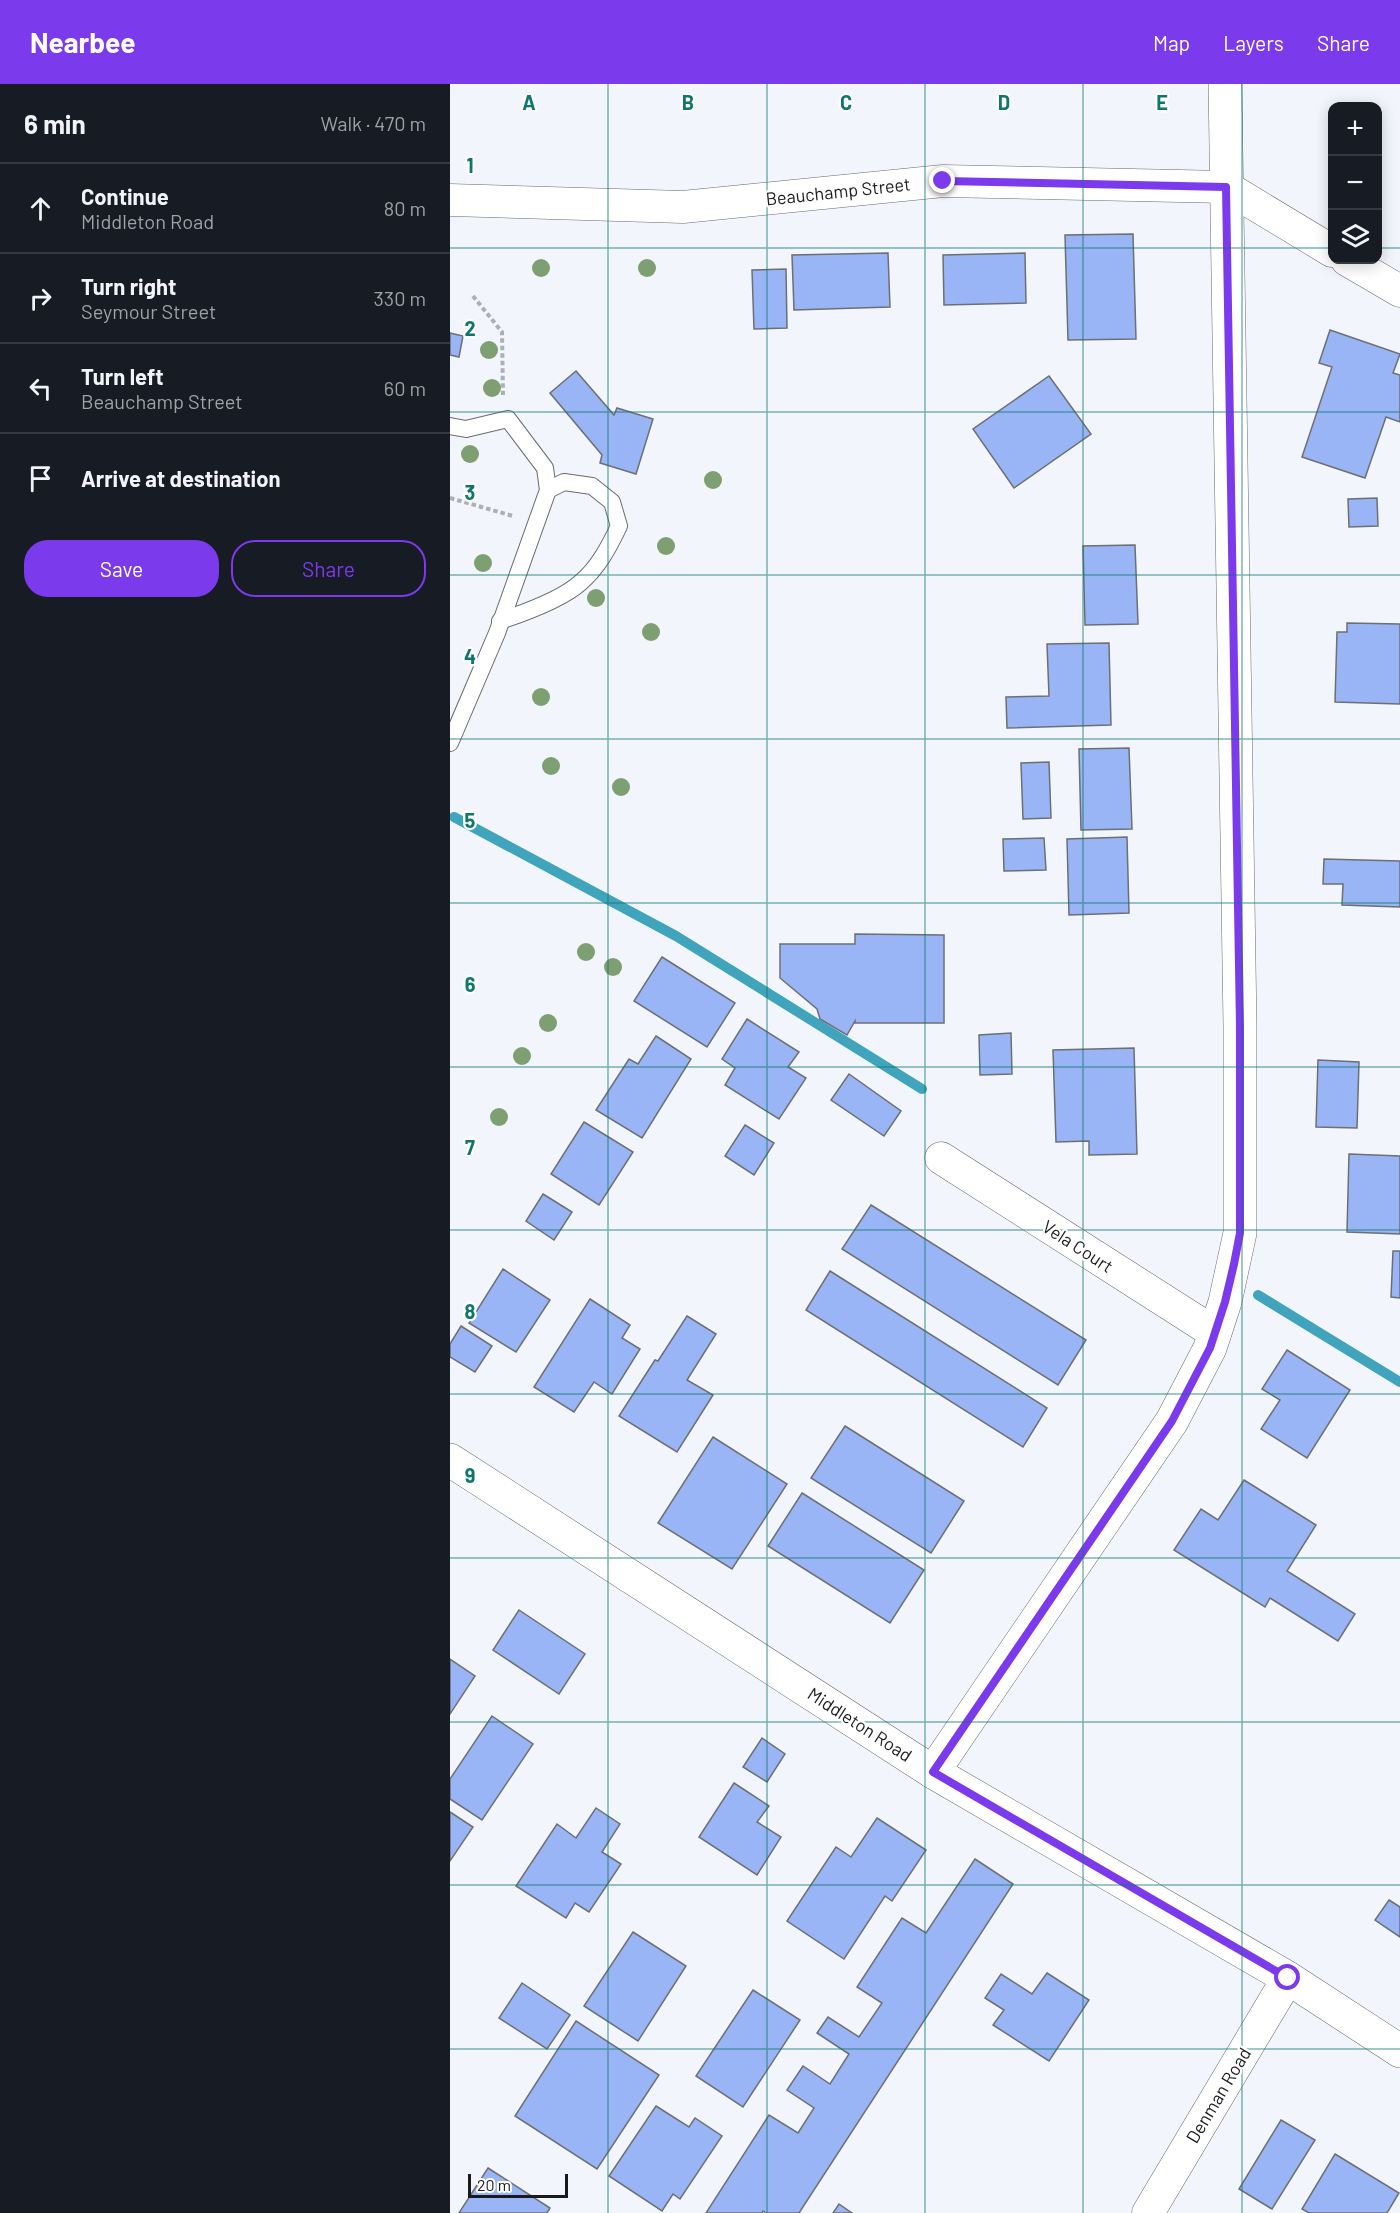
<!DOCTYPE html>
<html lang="en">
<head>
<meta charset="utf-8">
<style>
	:root { --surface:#171b24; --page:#20242c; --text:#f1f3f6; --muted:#9ea1a6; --line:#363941; --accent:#7c3aed }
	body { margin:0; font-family:Barlow,sans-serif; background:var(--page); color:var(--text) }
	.controls { position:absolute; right:18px; top:18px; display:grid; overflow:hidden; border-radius:12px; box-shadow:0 3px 15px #0003 }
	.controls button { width:54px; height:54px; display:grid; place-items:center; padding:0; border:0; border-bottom:2px solid var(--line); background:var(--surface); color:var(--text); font:30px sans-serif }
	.scale { position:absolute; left:18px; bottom:15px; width:100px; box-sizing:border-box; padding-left:6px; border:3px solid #191a1c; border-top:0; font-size:16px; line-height:21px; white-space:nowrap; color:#191a1c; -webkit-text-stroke:4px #fff; paint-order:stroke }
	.stop { position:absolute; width:18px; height:18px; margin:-14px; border:4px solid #7c3aed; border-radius:50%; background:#fff }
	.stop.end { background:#7c3aed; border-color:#fff; box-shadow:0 2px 6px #0008 }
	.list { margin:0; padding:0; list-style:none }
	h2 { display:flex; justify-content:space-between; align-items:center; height:78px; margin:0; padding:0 24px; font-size:26px }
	h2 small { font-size:20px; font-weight:400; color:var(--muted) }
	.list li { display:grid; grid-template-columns:39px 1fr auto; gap:18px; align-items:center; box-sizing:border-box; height:90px; padding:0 24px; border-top:2px solid var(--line) }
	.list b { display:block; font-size:22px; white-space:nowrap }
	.list p { margin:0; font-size:20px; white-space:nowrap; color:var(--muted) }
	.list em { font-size:20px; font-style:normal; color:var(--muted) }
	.actions { display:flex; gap:12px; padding:18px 24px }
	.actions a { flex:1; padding:14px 0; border:2px solid var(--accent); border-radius:24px; text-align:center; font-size:21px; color:var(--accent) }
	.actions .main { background:var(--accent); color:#fff }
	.icon { flex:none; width:33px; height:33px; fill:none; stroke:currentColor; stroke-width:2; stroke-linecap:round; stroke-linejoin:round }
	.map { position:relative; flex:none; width:950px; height:2129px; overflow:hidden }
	header { display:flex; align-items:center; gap:36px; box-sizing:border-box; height:84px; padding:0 30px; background:var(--accent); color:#fff }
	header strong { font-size:28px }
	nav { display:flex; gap:33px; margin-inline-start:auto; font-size:21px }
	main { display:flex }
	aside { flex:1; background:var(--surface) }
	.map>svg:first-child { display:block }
</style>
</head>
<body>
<header>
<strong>Nearbee</strong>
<nav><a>Map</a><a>Layers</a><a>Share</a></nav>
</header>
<main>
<aside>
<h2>6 min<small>Walk · 470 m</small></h2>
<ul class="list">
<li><svg class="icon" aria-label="ahead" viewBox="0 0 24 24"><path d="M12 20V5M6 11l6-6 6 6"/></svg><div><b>Continue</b><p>Middleton Road</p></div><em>80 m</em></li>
<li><svg class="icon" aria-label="right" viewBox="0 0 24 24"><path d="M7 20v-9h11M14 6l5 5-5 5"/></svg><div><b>Turn right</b><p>Seymour Street</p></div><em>330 m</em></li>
<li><svg class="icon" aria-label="left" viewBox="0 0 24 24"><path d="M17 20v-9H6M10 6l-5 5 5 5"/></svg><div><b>Turn left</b><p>Beauchamp Street</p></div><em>60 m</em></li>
<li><svg class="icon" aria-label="arrive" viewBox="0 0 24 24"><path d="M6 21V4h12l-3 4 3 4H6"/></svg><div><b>Arrive at destination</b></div></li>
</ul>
<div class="actions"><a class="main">Save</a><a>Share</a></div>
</aside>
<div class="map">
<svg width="950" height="2129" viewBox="0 0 950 2129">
	<rect width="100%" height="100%" fill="#f2f5fb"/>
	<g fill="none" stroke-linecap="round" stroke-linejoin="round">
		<g stroke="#3fa4bc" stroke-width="10">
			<polyline points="4,733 226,852 472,1005"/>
			<polyline points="808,1211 950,1298"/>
		</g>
	</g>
	<g fill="#99b5f6" stroke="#6c6f74" stroke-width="1.5">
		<polygon points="683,150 686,255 618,256 615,151"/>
		<polygon points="438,169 440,223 344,226 342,171"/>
		<polygon points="575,169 576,219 494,221 493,171"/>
		<polygon points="336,185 337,244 304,245 302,186"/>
		<polygon points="880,246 950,270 943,289 950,291 950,338 936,333 915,394 852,373 882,283 869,279"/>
		<polygon points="0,249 13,252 9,273 0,271"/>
		<polygon points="126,287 164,331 167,324 203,335 186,390 150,379 152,371 100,309"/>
		<polygon points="599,292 641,350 564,404 523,345"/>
		<polygon points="927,414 928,442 899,443 898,415"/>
		<polygon points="685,461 688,540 635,541 633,462"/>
		<polygon points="897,539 950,540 950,620 885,618 887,548 897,548"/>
		<polygon points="659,559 661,641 557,644 556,613 599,612 597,560"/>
		<polygon points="679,664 682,745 631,746 629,665"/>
		<polygon points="599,678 601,734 573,735 571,679"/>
		<polygon points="677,753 679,829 619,831 617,755"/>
		<polygon points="594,754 596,786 554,787 553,755"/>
		<polygon points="874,775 950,777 950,823 892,821 893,800 873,800"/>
		<polygon points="405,850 494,851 494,939 405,939 405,937 397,951 370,935 367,925 330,894 330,860 405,860"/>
		<polygon points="212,873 285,919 257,963 184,917"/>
		<polygon points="297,935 349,968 338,983 356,994 329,1035 275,1001 285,984 272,975"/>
		<polygon points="561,949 562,990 530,991 529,951"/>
		<polygon points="206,952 241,975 192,1054 146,1026 179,975 188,980"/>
		<polygon points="684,964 687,1070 639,1071 639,1057 606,1058 603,966"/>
		<polygon points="868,976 909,978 907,1044 866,1043"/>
		<polygon points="399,990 451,1027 434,1052 381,1016"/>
		<polygon points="134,1038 183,1068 149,1121 101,1090"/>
		<polygon points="295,1041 324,1059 304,1091 275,1072"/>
		<polygon points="899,1070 950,1072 950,1150 897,1148"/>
		<polygon points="93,1110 122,1128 104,1156 76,1137"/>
		<polygon points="421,1121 636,1256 608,1301 392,1165"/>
		<polygon points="943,1167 950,1167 950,1214 941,1213"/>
		<polygon points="53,1185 100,1216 66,1268 19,1239"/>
		<polygon points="380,1187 597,1324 573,1363 356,1226"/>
		<polygon points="140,1215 180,1241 172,1254 190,1265 162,1310 144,1298 124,1328 84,1303"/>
		<polygon points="237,1232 266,1250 237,1296 263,1311 227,1368 169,1332 205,1276 208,1277"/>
		<polygon points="11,1242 42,1262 25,1288 0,1273 0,1260"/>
		<polygon points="837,1266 900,1306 857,1374 811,1345 830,1316 812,1305"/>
		<polygon points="395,1342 514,1417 481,1469 361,1394"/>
		<polygon points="263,1353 337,1400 282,1485 208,1439"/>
		<polygon points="794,1396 866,1441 837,1487 905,1530 888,1557 820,1514 815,1523 724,1466 751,1425 768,1436"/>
		<polygon points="352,1409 474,1486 440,1539 318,1462"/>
		<polygon points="69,1526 135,1570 109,1610 43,1566"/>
		<polygon points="0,1575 25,1592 0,1630"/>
		<polygon points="42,1632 83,1660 32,1736 0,1715 0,1695"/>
		<polygon points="312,1654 335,1670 317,1698 293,1683"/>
		<polygon points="284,1699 319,1722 307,1738 331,1753 307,1791 249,1753"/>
		<polygon points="146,1724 170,1740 152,1768 171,1780 139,1828 125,1819 116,1834 66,1802 107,1740 126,1754"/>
		<polygon points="0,1728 23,1743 0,1777"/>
		<polygon points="427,1734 476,1766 442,1817 435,1812 394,1875 337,1837 386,1763 401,1773"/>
		<polygon points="525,1775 563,1800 349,2129 316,2129 313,2127 312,2129 256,2129 319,2031 348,2049 364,2024 337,2006 353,1982 380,2000 399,1970 367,1949 378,1933 409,1953 432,1919 407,1903 452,1834 476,1849"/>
		<polygon points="939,1816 950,1823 950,1853 925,1836"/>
		<polygon points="183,1848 236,1882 188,1957 134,1922"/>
		<polygon points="597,1889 639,1916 599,1977 543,1941 554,1926 535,1914 551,1890 582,1910"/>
		<polygon points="72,1899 120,1931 97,1965 49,1934"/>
		<polygon points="303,1906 350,1936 293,2023 246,1992"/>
		<polygon points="126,1937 209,1991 147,2085 65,2032"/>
		<polygon points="206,2022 239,2043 245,2034 272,2052 230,2115 223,2110 212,2127 159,2092"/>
		<polygon points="831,2036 865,2056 822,2125 789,2105"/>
		<polygon points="885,2070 949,2109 937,2129 859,2129 852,2125"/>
		<polygon points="38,2084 100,2124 97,2129 9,2129"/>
		<polygon points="389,2120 402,2129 383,2129"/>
	</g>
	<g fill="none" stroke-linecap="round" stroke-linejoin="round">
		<g stroke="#686a70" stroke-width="18">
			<g id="lane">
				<polyline points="0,342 16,345 58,335 95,384 98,406 47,549 0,659"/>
				<path d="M 50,537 C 74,529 111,516 130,499 C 148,484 159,463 169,442 L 162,418 L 142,402 L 114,398 L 98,406"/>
			</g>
		</g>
		<g stroke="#686a70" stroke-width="33">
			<g id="street">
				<polyline points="0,116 233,123 493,97 776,103 882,167"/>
				<polyline points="897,176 950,207"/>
				<polyline points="491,1074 765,1249"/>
				<polyline points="698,2129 838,1894"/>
			</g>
		</g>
		<g stroke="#686a70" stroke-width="34">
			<g id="secondary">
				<polyline points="0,1376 483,1688 838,1894 950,1967"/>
				<polyline points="483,1688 722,1337 760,1264 775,1218 790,1149 790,942 775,0"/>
			</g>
		</g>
		<g stroke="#acafb3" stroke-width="4" stroke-dasharray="4.5 3" stroke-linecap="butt">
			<polyline points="23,212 52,248 53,311"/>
			<polyline points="0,414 63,432"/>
		</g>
		<use href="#lane" stroke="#fff" stroke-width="16"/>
		<use href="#street" stroke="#fff" stroke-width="32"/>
		<use href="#secondary" stroke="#fff" stroke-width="33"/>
	</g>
	<g fill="#7e9f71">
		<circle cx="91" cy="184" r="9"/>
		<circle cx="197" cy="184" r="9"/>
		<circle cx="39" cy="266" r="9"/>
		<circle cx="42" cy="304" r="9"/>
		<circle cx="20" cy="370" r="9"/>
		<circle cx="263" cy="396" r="9"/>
		<circle cx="216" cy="462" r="9"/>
		<circle cx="33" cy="479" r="9"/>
		<circle cx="146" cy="514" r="9"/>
		<circle cx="201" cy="548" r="9"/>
		<circle cx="91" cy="613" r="9"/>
		<circle cx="101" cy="682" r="9"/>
		<circle cx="171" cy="703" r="9"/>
		<circle cx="136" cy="868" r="9"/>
		<circle cx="163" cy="883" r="9"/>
		<circle cx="98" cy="939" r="9"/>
		<circle cx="72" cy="972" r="9"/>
		<circle cx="49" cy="1033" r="9"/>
	</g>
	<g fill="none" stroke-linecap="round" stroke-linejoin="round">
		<polyline stroke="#7c3aed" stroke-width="8" points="493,97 776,103 790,942 790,1149 784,1180 775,1218 760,1264 722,1337 483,1688 838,1894"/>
	</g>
	<path fill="none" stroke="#0f766e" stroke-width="1.5" stroke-opacity="0.55" d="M 158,0 L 158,2129M 317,0 L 317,2129M 475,0 L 475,2129M 633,0 L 633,2129M 792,0 L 792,2129M 0,164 L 882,164M 928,164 L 950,164M 0,328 L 950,328M 0,491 L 950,491M 0,655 L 950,655M 0,819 L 950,819M 0,983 L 950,983M 0,1146 L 950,1146M 0,1310 L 950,1310M 0,1474 L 950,1474M 0,1638 L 950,1638M 0,1801 L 950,1801M 0,1965 L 950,1965"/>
	<g text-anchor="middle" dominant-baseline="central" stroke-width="4.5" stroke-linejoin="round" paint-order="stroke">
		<g font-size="18" fill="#191a1c" stroke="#fff">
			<text transform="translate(388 107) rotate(-6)">Beauchamp Street</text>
			<text transform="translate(628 1162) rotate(33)">Vela Court</text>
			<text transform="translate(410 1640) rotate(33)">Middleton Road</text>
			<text transform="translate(768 2011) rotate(-59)">Denman Road</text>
		</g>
	</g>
	<g font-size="20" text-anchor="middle" font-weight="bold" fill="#0f766e" stroke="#fff" stroke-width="4.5" stroke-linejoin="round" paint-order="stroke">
		<text x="79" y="26">A</text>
		<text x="238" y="26">B</text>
		<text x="396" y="26">C</text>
		<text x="554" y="26">D</text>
		<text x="712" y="26">E</text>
		<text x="20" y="89">1</text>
		<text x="20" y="252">2</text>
		<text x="20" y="416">3</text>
		<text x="20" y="580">4</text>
		<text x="20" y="744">5</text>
		<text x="20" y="908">6</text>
		<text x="20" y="1071">7</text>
		<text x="20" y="1235">8</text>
		<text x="20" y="1399">9</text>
	</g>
</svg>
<div class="controls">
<button>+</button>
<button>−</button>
<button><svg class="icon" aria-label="layers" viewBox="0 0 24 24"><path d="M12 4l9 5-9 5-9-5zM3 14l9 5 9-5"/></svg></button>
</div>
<div class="scale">20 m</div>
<div class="stop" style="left:838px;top:1894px"></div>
<div class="stop end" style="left:493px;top:97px"></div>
</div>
</main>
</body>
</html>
